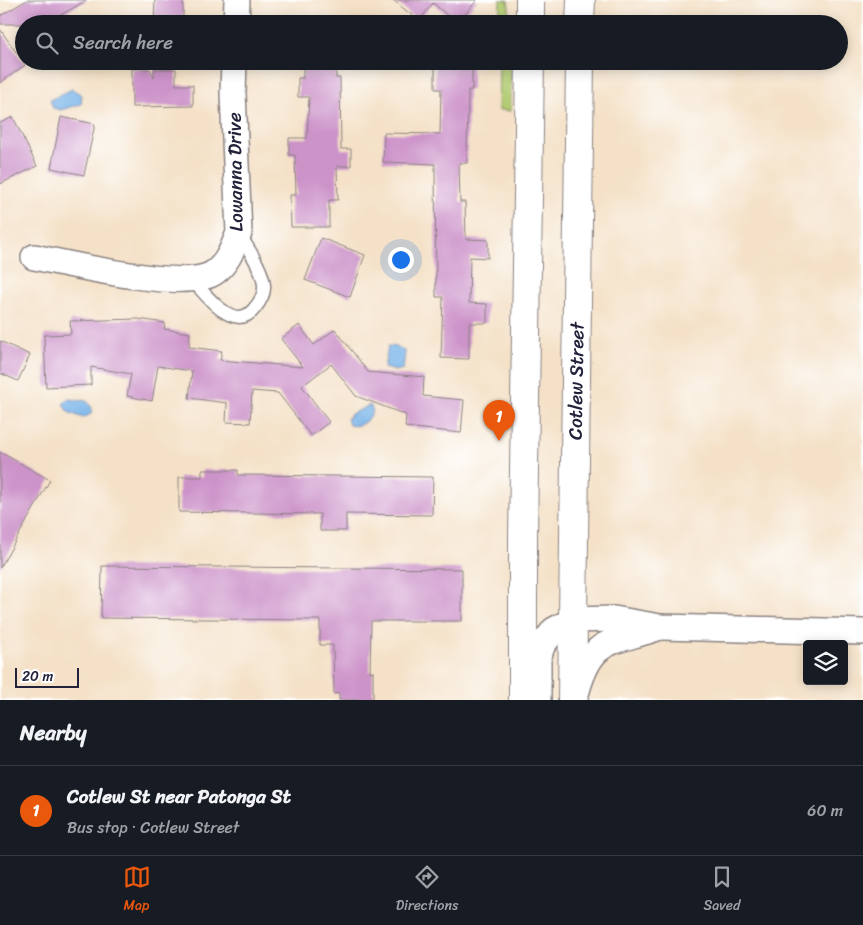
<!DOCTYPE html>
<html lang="en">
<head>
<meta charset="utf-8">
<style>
	:root { --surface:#171b24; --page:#20242c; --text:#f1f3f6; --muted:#9ea1a6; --line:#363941; --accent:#ea580c }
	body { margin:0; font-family:Sriracha,sans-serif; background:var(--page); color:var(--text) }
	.controls { position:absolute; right:15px; bottom:15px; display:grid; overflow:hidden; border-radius:5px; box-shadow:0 2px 12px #0003 }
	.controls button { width:45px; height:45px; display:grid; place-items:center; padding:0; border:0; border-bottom:1px solid var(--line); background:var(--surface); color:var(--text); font:25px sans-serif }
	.scale { position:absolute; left:15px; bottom:12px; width:64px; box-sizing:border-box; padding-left:5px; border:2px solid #22223b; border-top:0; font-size:14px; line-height:18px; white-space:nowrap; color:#22223b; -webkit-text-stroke:4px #fff; paint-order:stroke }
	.you { position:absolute; left:400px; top:259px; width:18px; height:18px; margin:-12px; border:4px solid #fff; border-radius:50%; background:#1a73e8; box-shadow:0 0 0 8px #1a73e833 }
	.badge { display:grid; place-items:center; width:32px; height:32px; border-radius:50%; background:var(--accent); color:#fff; font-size:16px; font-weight:700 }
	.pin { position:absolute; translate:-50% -41px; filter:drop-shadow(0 1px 2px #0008) }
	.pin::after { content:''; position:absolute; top:26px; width:18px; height:15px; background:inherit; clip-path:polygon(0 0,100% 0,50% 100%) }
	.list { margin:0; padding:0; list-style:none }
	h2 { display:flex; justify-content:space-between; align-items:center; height:65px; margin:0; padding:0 20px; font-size:21px }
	h2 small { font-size:16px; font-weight:400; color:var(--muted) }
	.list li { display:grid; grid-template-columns:32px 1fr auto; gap:15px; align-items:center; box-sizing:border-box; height:90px; padding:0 20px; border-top:1px solid var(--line) }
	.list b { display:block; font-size:19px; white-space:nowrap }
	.list p { margin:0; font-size:16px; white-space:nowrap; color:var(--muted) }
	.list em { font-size:16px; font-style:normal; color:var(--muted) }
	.icon { flex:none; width:28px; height:28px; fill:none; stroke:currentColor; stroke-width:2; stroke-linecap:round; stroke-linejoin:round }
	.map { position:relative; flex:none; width:863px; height:700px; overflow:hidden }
	.search { position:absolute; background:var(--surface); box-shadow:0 2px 12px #0003; left:15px; right:15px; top:15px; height:55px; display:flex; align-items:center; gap:12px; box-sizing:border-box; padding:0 18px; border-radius:28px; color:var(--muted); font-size:19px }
	.sheet { height:155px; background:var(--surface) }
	nav { display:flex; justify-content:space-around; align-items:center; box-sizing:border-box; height:70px; border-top:1px solid var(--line); background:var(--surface); font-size:14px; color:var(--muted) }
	nav a { display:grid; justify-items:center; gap:2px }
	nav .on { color:var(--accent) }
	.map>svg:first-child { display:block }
</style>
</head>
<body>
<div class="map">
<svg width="863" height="700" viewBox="0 0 863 700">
	<rect width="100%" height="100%" fill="#fff"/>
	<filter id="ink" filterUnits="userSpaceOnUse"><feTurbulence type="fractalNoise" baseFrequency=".02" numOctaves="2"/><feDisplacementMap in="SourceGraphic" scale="10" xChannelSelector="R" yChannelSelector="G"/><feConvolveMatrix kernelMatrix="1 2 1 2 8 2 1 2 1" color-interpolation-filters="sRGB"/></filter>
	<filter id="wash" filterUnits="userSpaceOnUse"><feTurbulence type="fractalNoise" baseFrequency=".0096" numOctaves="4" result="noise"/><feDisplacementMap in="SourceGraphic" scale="20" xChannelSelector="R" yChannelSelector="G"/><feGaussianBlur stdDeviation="1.12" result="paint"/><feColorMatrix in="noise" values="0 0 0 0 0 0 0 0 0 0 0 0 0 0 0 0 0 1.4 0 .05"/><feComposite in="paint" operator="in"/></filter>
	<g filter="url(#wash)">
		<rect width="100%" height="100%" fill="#f4e1c7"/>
		<g fill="#b1ca6f" stroke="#6a7655">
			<polygon points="500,0 508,0 511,24 499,24"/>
			<polygon points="499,61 511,61 511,111 498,110"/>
		</g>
		<g fill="#76b2e8" stroke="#4c6a92">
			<polygon points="72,89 82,95 81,104 61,110 53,108 50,100"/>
			<polygon points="388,346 398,347 405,352 403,369 395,371 384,368"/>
			<polygon points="68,399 87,401 92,408 91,414 83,418 68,412 63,404"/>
			<path d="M 370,405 L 373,411 C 368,421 360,428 349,425 L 347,419 L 351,414 Z"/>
		</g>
		<g id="blocks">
			<g fill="#cc93c9">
				<polygon points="27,0 87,0 45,24 0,24 0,16"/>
				<polygon points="155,0 183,0 183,24 154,24"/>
				<polygon points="393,0 477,0 457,24 433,3 419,21"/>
				<polygon points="0,29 25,65 0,83"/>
				<polygon points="303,61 336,61 336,78 340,78 341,149 351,149 351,166 337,166 338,200 329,200 329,227 291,227 290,195 296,195 295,155 289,155 289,138 307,138 309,97 298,97 298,78 303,78"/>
				<polygon points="435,61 472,61 472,90 468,90 467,163 459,163 460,202 465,202 466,239 488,240 488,258 470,257 469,303 487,304 487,323 469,323 469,359 441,358 443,297 436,297 435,164 383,162 384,133 440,134 441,89 435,89"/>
				<polygon points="132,69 150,69 154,78 154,69 176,69 176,85 193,85 193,106 132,107"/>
				<polygon points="13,117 37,166 0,184 0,123"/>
				<polygon points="61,117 95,124 84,175 51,168"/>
				<polygon points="321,238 365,255 350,297 305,280"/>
				<polygon points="138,319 165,323 164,329 190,333 189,347 222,351 220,360 303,367 281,339 299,325 314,345 335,329 368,372 424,377 423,396 464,400 461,433 405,427 406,415 356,396 331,364 302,386 329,422 311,436 278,393 252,391 250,423 226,422 227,403 189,398 192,371 158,366 152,401 127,396 131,374 91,367 91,385 46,387 44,335 71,334 70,321"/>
				<polygon points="0,341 30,355 18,381 0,373"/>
				<polygon points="0,452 50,480 0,568"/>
				<polygon points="202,470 238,470 238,475 433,477 432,515 346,514 346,531 320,531 320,514 179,512 179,477 202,477"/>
				<polygon points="102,566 462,569 462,621 371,621 370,672 373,671 373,700 339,700 339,693 334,694 333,645 320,645 320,620 101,618"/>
			</g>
		</g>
	</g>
	<g filter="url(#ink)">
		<use href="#blocks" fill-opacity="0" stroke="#8b8281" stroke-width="1"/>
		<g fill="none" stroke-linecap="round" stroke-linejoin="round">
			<g stroke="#8b8281" stroke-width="15">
				<path id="lane" d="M 192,279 C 204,293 234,334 254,309 C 260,302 265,294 264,285 C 262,267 247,248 239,233"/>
			</g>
			<g stroke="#8b8281" stroke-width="28">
				<g id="street">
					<polyline points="236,24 237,0"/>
					<path d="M 34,257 C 70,264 188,293 215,272 C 228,263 233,247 239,233 L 233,93 L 234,61"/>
					<path d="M 576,694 C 592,635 609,645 660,627"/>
					<polyline points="538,700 538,659 542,646 554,630 573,620 614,619 660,627 863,632"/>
				</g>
			</g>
			<g stroke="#8b8281" stroke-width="30">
				<g id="secondary">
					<polyline points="530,24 530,0"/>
					<polyline points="580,24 581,0"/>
					<polyline points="523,700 523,538 530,61"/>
					<polyline points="572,700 580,61"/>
				</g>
			</g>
			<use href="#lane" stroke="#fff" stroke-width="12"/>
			<use href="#street" stroke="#fff" stroke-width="25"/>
			<use href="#secondary" stroke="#fff" stroke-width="28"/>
		</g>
	</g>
	<g text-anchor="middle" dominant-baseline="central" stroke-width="4" stroke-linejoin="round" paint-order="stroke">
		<g font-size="19" fill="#22223b" stroke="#fff">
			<text transform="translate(235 172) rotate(-91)">Lowanna Drive</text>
			<text transform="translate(576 381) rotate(-89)">Cotlew Street</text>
		</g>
	</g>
</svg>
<div class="controls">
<button><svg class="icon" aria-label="layers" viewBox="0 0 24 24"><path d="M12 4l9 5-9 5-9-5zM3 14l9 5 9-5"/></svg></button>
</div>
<div class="scale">20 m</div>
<div class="you"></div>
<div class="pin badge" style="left:499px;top:441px">1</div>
<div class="search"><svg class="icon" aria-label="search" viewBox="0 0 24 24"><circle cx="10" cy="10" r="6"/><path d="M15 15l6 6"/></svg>Search here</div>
</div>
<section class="sheet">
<h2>Nearby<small></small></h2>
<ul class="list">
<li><span class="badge">1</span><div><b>Cotlew St near Patonga St</b><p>Bus stop · Cotlew Street</p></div><em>60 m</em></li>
</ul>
</section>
<nav>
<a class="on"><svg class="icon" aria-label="map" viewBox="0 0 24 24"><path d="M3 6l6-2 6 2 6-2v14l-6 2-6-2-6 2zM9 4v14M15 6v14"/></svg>Map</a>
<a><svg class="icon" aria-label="directions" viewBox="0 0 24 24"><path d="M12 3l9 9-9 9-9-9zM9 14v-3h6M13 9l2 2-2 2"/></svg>Directions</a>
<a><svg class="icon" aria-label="saved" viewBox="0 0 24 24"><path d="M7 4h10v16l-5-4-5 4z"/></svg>Saved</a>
</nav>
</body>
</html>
